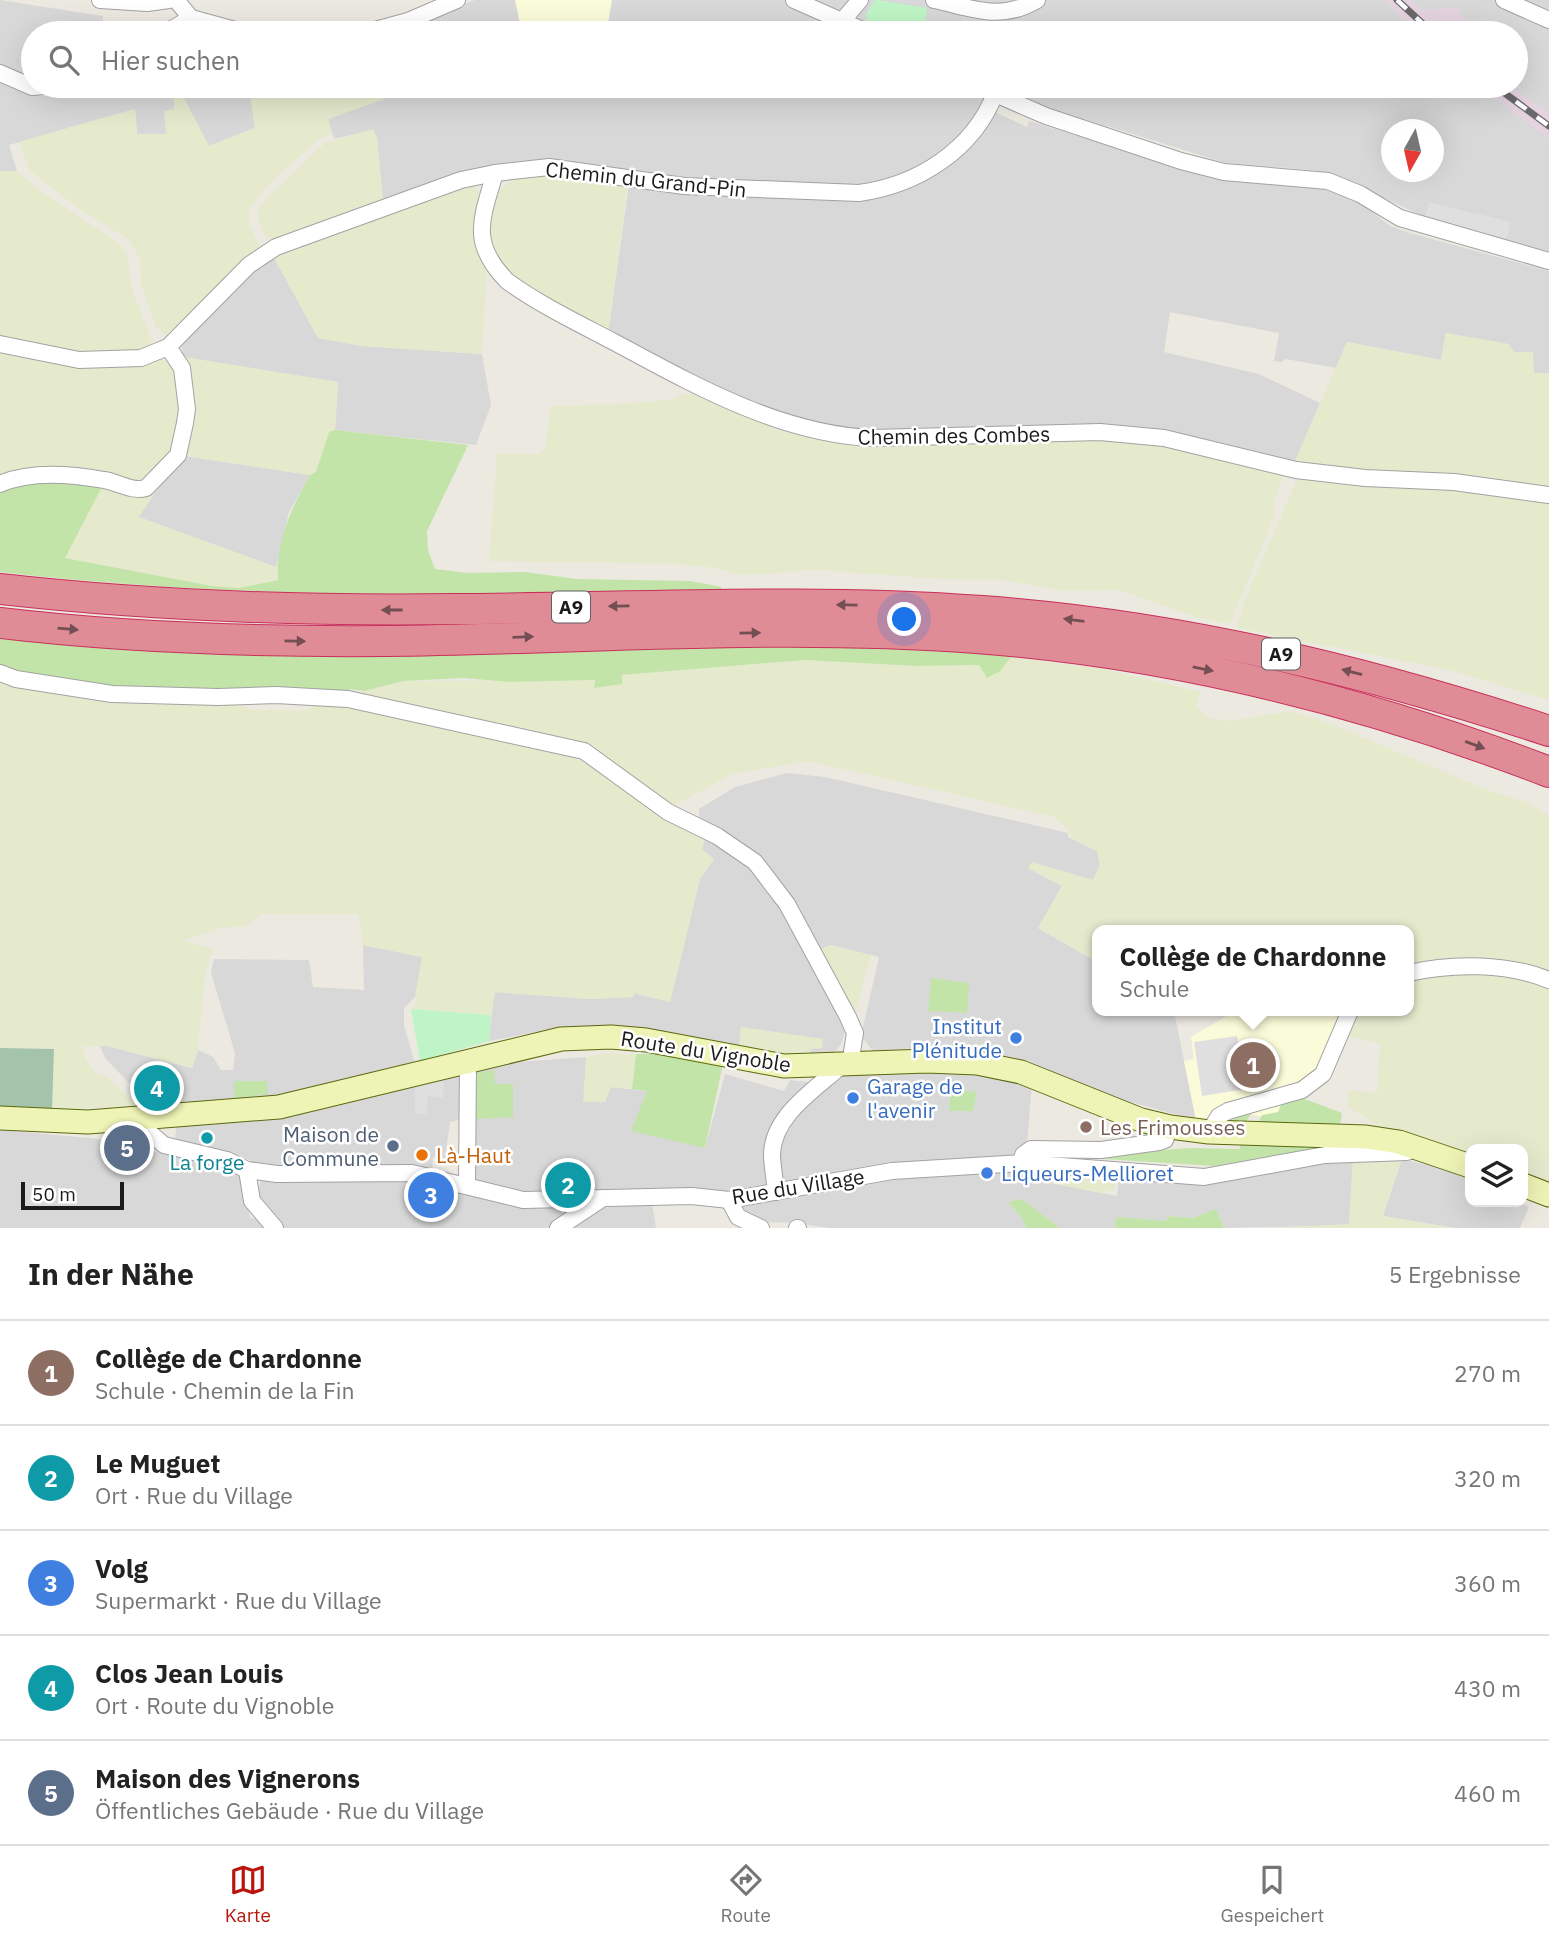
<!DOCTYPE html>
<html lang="de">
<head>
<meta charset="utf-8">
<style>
	:root { --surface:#fff; --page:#f2f2f2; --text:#222; --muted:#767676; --line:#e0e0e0; --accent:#b8160d }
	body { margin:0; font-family:"IBM Plex Sans",sans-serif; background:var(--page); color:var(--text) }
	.controls { position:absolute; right:21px; bottom:21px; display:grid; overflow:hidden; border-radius:14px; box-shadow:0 7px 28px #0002 }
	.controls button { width:63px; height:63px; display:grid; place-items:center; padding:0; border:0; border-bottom:2px solid var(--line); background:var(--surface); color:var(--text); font:35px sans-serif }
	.compass { position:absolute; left:1381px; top:119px; width:63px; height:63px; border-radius:50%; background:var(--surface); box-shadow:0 7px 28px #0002; rotate:188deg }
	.scale { position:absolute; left:21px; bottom:18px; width:103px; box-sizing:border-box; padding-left:7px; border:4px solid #1b1b1b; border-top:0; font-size:19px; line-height:24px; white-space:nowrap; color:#1b1b1b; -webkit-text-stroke:5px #fff; paint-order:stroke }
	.you { position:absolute; left:905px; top:620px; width:24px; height:24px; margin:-18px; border:5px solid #fff; border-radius:50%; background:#1a73e8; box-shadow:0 0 0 10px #1a73e833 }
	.badge { display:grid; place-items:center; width:46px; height:46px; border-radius:50%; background:var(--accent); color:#fff; font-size:23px; font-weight:700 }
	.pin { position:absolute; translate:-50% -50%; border:4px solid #fff; box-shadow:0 2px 7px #0006 }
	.popup { position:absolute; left:1092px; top:925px; width:322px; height:91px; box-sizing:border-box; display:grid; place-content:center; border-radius:14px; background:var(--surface); filter:drop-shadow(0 2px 5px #0005); font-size:23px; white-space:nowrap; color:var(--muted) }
	.popup b { font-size:26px; color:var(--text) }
	.popup::after { content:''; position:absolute; left:50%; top:100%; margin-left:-14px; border:14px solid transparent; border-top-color:var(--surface) }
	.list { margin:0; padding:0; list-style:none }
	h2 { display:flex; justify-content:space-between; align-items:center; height:91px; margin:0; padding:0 28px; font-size:30px }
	h2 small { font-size:23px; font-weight:400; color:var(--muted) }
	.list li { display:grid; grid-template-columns:46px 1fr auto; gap:21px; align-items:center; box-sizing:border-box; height:105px; padding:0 28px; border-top:2px solid var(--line) }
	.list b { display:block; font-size:26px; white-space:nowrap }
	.list p { margin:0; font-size:23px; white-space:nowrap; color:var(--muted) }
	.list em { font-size:23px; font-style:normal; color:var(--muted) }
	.icon { flex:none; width:38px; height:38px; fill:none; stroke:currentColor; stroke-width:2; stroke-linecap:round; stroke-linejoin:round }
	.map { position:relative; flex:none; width:1549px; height:1228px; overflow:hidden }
	.search { position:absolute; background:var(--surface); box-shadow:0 7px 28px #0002; left:21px; right:21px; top:21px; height:77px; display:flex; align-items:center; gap:18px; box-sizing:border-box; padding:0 24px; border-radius:38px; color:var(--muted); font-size:26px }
	.sheet { height:616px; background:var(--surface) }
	nav { display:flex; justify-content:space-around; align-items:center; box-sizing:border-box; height:98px; border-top:2px solid var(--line); background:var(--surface); font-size:19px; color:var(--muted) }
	nav a { display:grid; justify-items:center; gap:4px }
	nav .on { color:var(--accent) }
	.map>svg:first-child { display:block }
</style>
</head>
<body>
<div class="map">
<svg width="1549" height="1228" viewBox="0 0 1549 1228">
	<rect width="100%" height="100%" fill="#ece9e1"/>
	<g fill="#d9d8d8" fill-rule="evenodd">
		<polygon points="0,0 103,16 102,33 33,33 33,78 0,64"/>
		<polygon points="475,0 1384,0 1421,33 390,33"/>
		<polygon points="1410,0 1549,0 1549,114 1511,86 1516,86 1516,33 1474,33 1457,8 1420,10"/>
		<polygon points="0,79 40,96 51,95 58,86 249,86 255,128 209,146 179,89 167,134 137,134 135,109 9,145 17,171 0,171"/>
		<path d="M 407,86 L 1480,86 L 1549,138 L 1549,256 L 1421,215 L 1336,176 L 1312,170 L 1226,163 L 1026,101 L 1004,90 L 995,112 L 1027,127 L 1029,121 L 1211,178 L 1320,188 L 1356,199 L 1390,226 L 1410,233 L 1549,271 L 1549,373 L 1534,373 L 1514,352 L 1446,333 L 1441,360 L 1347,342 L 1336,368 L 1286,359 L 1281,362 L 1274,361 L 1279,333 L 1170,312 L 1164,352 L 1259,374 L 1320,403 L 1293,466 L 864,435 L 759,409 L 608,334 L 631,170 L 542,160 L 520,161 L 499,165 L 383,202 L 377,138 L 373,130 L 334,139 L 328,119 L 408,90 ZM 1392,130 L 1434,130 L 1434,172 L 1392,172 Z"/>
		<polygon points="272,254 318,338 362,346 482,354 491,405 476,445 335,430 338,382 183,357 181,342 204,314"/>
		<polygon points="185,456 310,475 289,512 276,567 138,517 170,470"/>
		<polygon points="787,773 825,777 1068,833 1068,837 1097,851 1100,865 1093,880 1028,868 1062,886 1038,928 1097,962 1097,1011 1174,1011 1196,1120 1109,1096 1029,1061 967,1049 928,1047 873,1051 861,1036 879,957 830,945 818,951 786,893 699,819 699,809 735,787"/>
		<polygon points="705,836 750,867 785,914 840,1014 845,1032 841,1044 834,1053 801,1056 624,1027 551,1029 489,1041 494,992 589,999 633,997 634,993 670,1002 700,879 714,859 702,850"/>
		<polygon points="363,945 423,957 415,997 404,1008 404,1025 415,1064 268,1098 152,1107 105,1058 99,1044 192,1068 198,1050 213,1057 221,1070 233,1070 235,1053 211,973 214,959 309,960 313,987 364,990"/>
		<polygon points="586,1057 584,1101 610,1087 647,1091 705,1148 725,1074 784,1091 790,1080 816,1083 789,1111 780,1109 771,1129 767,1184 727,1191 657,1189 541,1194 475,1183 473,1174 475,1073 478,1065"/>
		<polygon points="975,1070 1032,1083 1027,1144 1042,1170 1041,1181 1117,1196 1119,1177 1211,1184 1312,1164 1353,1161 1349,1225 1224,1228 1216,1210 1193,1218 1168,1216 1166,1221 1116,1217 1114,1228 1060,1228 1022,1199 1008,1202 1022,1218 1026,1228 829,1228 797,1223 760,1222 741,1212 740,1201 778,1190 776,1135 842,1071"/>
		<polygon points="460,1074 464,1119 450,1122 445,1158 433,1157 432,1170 276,1171 235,1154 175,1142 176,1127 308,1113"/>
		<polygon points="0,1130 100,1139 234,1170 242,1175 250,1218 262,1220 270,1228 0,1228"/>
		<polygon points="1402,1159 1470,1175 1470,1202 1518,1202 1529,1207 1520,1228 1455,1228 1383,1216"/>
		<polygon points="411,1177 512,1205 579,1208 551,1228 279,1228 258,1196 261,1178"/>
		<polygon points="652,1203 656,1228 566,1228 602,1208"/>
	</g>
	<g fill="#e5d3e0">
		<polygon points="1384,0 1410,0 1420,10 1457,8 1474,33 1421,33"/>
		<polygon points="1480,86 1511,86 1549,114 1549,138"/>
	</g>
	<g fill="#fafcd9">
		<polygon points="515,0 612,0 607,29 556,33 522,33"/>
		<polygon points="1235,1011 1338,1011 1339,1016 1317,1069 1301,1079 1303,1093 1296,1101 1282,1103 1278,1112 1261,1117 1248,1113 1202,1124 1196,1120 1184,1061 1194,1059 1191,1037"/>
	</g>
	<g fill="#e6eacd">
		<polygon points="249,86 407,86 409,90 328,119 332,134 320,138 270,183 249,209 249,224 262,250 165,335 156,327 141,285 140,259 129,240 81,210 30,171 19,142 135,109 137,134 166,134 164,111 175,109 173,91 179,89 209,146 255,128"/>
		<polygon points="373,129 377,138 383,202 275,242 265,236 257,215 261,205 274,191 325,143"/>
		<polygon points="0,171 17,171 43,193 120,244 127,255 132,289 152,341 146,361 162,359 177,365 183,357 338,382 335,430 329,432 316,473 310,475 185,456 170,470 139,517 276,567 278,579 239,588 212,586 64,558 109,474 22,468 0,474"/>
		<polygon points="542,171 628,184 608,334 517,285 487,247 491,203 501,189 519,175"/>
		<polygon points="473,185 483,196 487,265 482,354 362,346 318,338 272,254 444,190"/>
		<polygon points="1446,333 1509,344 1514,352 1533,352 1534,373 1549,373 1549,491 1293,466 1347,342 1441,360"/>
		<polygon points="697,393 771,421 771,429 853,443 874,446 919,440 1030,438 1144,440 1284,473 1273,504 1275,515 1230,624 1192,616 1119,590 1065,591 1002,580 937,579 820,570 741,575 709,567 673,564 489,561 497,454 540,454 546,445 551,406 638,403 673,399 683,394"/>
		<polygon points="1298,477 1407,483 1549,500 1549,700 1449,670 1236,628 1245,599"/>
		<polygon points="1011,657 1104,669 1201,692 1196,707 1210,718 1230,721 1290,711 1319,719 1488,790 1527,802 1549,816 1549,1189 1523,1179 1523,1149 1470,1149 1470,1157 1372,1129 1371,1120 1347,1107 1349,1090 1377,1093 1380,1043 1348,1036 1357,1011 1409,1011 1409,930 1097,930 1097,962 1038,928 1062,886 1028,868 1032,862 1093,880 1100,865 1097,851 1069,836 1070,831 1054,817 808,761 733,774 675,805 667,821 705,836 702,850 714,859 700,879 670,1002 634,993 633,997 589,999 495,992 491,1015 411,1009 417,1003 415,997 422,957 363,945 358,914 261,914 247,926 221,928 182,941 213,949 205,973 198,1050 192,1068 109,1046 83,1046 85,1058 95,1073 109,1078 137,1106 52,1110 54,1049 0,1048 0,677 236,701 248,709 306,711 319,701 355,706 364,691 404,681 595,680 594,687 622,675 805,660 916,666 979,665 1000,671"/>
		<polygon points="830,945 871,955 855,1014 818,951"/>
		<polygon points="741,1027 823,1039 822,1048 811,1049 810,1055 801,1056 739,1047"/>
		<polygon points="606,1053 636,1054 632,1089 611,1087 605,1102 583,1102 586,1057"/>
		<polygon points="1402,1159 1383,1216 1455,1228 1276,1228 1349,1224 1353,1161"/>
		<polygon points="1042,1170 1116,1175 1114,1191 1107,1190 1106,1194 1041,1181"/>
	</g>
	<g fill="#c3e4a9">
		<path d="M 335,430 L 468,445 L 427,531 L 428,550 L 435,569 L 468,573 L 525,572 L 577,579 L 690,581 L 722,587 L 720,590 C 480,596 239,600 0,572 L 0,490 C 34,478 68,483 103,485 L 65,558 L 212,586 L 239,588 L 278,580 C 275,542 292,507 310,475 L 316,472 L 329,432 Z"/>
		<polygon points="0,639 201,653 289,655 791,646 995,651 1011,657 1000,671 987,678 979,665 916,666 805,660 622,675 622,684 594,688 595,680 509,682 464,678 404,681 364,691 350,689 348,699 112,694 0,673"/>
		<polygon points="931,978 969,983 967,1013 928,1011"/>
		<polygon points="656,1048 723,1064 705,1148 631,1131 647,1091 632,1089 636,1054 654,1054"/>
		<polygon points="494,1070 495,1084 513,1084 513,1117 474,1119 475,1073"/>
		<polygon points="234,1081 267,1081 268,1094 234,1098"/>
		<polygon points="951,1090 977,1092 973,1111 949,1111"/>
		<polygon points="1299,1097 1342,1113 1340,1127 1222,1125 1248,1112 1251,1114 1246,1122 1259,1121 1262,1115 1278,1112 1282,1103 1296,1101"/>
		<polygon points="1240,1144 1333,1146 1215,1166 1072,1157 1190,1148 1240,1149"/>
		<polygon points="1022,1199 1060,1228 1026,1228 1022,1218 1008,1202"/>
		<polygon points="1216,1209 1224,1228 1114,1228 1116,1217 1166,1221 1168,1216 1193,1218"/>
	</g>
	<polygon fill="#a3c3aa" points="0,1048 54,1049 52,1110 0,1108"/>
	<g fill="#bff5c6">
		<polygon points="878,0 927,8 923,33 892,33 895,26 884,21 879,32 869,26 866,15 874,1"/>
		<polygon points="411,1009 491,1015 489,1041 420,1061"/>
	</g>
	<g fill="#dfdfdf">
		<polygon points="1429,202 1511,222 1506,240 1425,216"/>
		<polygon points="1237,1036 1246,1089 1202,1096 1194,1042"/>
		<polygon points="444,1078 443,1098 428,1096 426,1114 415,1114 415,1087"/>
	</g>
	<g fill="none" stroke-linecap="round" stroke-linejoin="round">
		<g stroke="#a2a2a2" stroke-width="18">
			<g id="street">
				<polyline points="100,0 147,3 169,0"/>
				<polyline points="176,0 191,18 246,33"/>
				<polyline points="794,0 869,33"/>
				<path d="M 934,0 C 973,8 1000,22 1037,0"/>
				<polyline points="1504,0 1549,20"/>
				<polyline points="843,20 860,0"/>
				<polyline points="165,33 191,18"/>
				<polyline points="364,33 408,21 457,0"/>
				<polyline points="0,73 32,87 45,86"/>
				<polyline points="977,86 1046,116 1181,161 1224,172 1328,181 1360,194 1400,218 1549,261"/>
				<path d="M 495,173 C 481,220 470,243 507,281 C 540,305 578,323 614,342 C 694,385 780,434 872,438 L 1100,432 L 1164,438 L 1296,470 L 1365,478 L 1454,482 L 1549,495"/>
				<path d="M 0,344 L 79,360 L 141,358 L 168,347 L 249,265 L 276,247 L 461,180 L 495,173 L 549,167 L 684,186 L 859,193 C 918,185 973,150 995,94"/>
				<path d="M 0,484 C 31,470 71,474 104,480 C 118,482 131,492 146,488 L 178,455 L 185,423 L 187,409 L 182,368 L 168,347"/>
				<polyline points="0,673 16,679 112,694 218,697 276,695 348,699 584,751 668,812 717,836 755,862 787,904 848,1017 855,1033 850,1064"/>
				<path d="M 1409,973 C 1452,963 1508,963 1549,980"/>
				<polyline points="144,1119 142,1126 164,1145 227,1160 247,1170 277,1174 412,1173 523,1200 692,1196 729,1200 892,1171 1022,1163 1204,1177 1325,1155 1407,1152"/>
				<polyline points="1209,1132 1219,1116 1228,1111 1302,1090 1323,1074 1350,1011"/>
				<polyline points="1022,1163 1023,1155 1031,1149 1101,1150 1159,1142 1165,1140 1170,1127"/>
				<polyline points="247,1170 252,1201 275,1228"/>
				<polyline points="467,1186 468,1060"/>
				<path d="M 776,1192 C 775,1180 772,1166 772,1154 C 773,1115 816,1089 842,1065"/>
				<polyline points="729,1200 738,1217 761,1228"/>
				<polyline points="558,1228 600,1200"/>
				<polyline points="797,1228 798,1228"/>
			</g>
		</g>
		<g stroke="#59680c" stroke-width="25">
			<g id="secondary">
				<polyline points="0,1118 88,1122 279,1107 561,1039 611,1037 646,1040 784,1066 927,1061 977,1063 1021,1072 1141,1120 1170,1127 1209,1132 1366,1137 1399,1142 1470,1166"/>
				<polyline points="1523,1185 1549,1195"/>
			</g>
		</g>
		<g stroke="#c92f5b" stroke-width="32">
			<g id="highway">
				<path d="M 0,589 C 151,606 303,611 455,609 C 631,608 807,598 982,611 C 1177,625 1364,670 1549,731"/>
				<path d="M 0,623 C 127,638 257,642 385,641 C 582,639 779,623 976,638 C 1173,653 1365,701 1549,772"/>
			</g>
		</g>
		<use href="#street" stroke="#fff" stroke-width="16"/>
		<use href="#secondary" stroke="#eef4b6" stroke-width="23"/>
		<use href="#highway" stroke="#df8c97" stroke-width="30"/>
		<g stroke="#696969" stroke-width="7">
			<g id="rail">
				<polyline points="1397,0 1433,33"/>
				<polyline points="1495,86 1549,126"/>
			</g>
		</g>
		<use href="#rail" stroke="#fff" stroke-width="4.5" stroke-dasharray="13" stroke-linecap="butt"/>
	</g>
	<defs><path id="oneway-solid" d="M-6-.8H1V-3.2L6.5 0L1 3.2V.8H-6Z" transform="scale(1.75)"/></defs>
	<g fill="#734e53">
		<use href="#oneway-solid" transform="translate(847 605) rotate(-179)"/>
		<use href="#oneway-solid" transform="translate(619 606) rotate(179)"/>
		<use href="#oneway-solid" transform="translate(392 610) rotate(180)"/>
		<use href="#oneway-solid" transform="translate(1074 620) rotate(-173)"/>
		<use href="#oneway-solid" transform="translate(68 629) rotate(5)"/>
		<use href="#oneway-solid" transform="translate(750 633) rotate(-1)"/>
		<use href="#oneway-solid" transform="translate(523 637) rotate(-2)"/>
		<use href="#oneway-solid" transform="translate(295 641) rotate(1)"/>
		<use href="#oneway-solid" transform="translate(1203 669) rotate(11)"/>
		<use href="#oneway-solid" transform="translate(1352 672) rotate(-165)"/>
		<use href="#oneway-solid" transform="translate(1475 745) rotate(20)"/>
	</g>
	<g fill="#3f7fe0" stroke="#fff" stroke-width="2.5">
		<circle cx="1016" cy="1038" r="7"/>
		<circle cx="853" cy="1098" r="7"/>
		<circle cx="987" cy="1173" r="7"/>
	</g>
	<circle fill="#8d6e63" stroke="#fff" stroke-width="2.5" cx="1086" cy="1127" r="7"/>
	<circle fill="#0f9aa8" stroke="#fff" stroke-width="2.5" cx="207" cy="1138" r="7"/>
	<circle fill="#5c6f8a" stroke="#fff" stroke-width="2.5" cx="393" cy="1146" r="7"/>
	<circle fill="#e8710a" stroke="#fff" stroke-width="2.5" cx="422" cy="1155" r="7"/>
	<g text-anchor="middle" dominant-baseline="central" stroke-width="5" stroke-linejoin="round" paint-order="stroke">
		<g fill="#fff" stroke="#5f5f5f" stroke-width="2">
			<rect x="552" y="591.5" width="38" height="31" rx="5"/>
			<rect x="1262" y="638.5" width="38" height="31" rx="5"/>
		</g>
		<g font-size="19" font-weight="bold" fill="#1b1b1b">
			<text x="571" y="607">A9</text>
			<text x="1281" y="654">A9</text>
		</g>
		<g font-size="21" fill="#1b1b1b" stroke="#fff">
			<text transform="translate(646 179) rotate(6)">Chemin du Grand-Pin</text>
			<text transform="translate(954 435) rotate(-1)">Chemin des Combes</text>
			<text transform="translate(706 1051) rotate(9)">Route du Vignoble</text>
			<text transform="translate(798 1186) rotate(-9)">Rue du Village</text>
		</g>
		<g font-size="21" fill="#366cbe" stroke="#fff" text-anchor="start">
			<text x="1002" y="1026" text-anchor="end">Institut<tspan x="1002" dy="24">Plénitude</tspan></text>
			<text x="867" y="1086">Garage de<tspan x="867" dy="24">l'avenir</tspan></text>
			<text x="1001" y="1173">Liqueurs-Mellioret</text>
		</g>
		<g font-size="21" fill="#785e54" stroke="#fff" text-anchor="start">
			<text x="1100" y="1127">Les Frimousses</text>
		</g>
		<g font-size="21" fill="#4e5e75" stroke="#fff" text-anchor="end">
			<text x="379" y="1134">Maison de<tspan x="379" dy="24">Commune</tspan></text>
		</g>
		<g font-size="21" fill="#c56008" stroke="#fff" text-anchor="start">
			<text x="436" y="1155">Là-Haut</text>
		</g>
		<g font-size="21" fill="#0d838f" stroke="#fff">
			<text x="207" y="1162">La forge</text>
		</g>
	</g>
</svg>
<div class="controls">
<button><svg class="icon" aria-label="layers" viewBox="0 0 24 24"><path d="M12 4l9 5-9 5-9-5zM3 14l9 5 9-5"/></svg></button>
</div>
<svg class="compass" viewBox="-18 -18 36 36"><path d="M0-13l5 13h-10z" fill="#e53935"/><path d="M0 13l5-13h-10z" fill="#767676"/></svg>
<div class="scale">50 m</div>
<div class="you"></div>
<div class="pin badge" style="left:1253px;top:1065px;background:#8d6e63">1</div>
<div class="popup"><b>Collège de Chardonne</b>Schule</div>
<div class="pin badge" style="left:568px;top:1185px;background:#0f9aa8">2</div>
<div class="pin badge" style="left:431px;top:1195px;background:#3f7fe0">3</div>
<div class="pin badge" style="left:157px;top:1088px;background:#0f9aa8">4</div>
<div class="pin badge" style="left:127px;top:1148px;background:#5c6f8a">5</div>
<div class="search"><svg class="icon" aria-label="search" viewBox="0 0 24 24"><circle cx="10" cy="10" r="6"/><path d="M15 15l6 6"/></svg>Hier suchen</div>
</div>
<section class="sheet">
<h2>In der Nähe<small>5 Ergebnisse</small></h2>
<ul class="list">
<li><span class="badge" style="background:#8d6e63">1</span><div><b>Collège de Chardonne</b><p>Schule · Chemin de la Fin</p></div><em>270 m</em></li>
<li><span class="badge" style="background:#0f9aa8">2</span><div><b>Le Muguet</b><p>Ort · Rue du Village</p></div><em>320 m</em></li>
<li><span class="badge" style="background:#3f7fe0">3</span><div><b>Volg</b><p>Supermarkt · Rue du Village</p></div><em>360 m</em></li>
<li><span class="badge" style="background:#0f9aa8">4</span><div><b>Clos Jean Louis</b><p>Ort · Route du Vignoble</p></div><em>430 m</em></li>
<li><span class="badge" style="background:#5c6f8a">5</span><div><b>Maison des Vignerons</b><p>Öffentliches Gebäude · Rue du Village</p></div><em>460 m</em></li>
</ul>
</section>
<nav>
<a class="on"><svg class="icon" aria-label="map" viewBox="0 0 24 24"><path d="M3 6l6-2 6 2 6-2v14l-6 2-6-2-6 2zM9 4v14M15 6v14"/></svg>Karte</a>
<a><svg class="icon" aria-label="directions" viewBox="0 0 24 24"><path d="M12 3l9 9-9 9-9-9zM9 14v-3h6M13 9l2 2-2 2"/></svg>Route</a>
<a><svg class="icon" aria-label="saved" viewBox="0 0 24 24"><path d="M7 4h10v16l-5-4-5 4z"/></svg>Gespeichert</a>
</nav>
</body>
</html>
